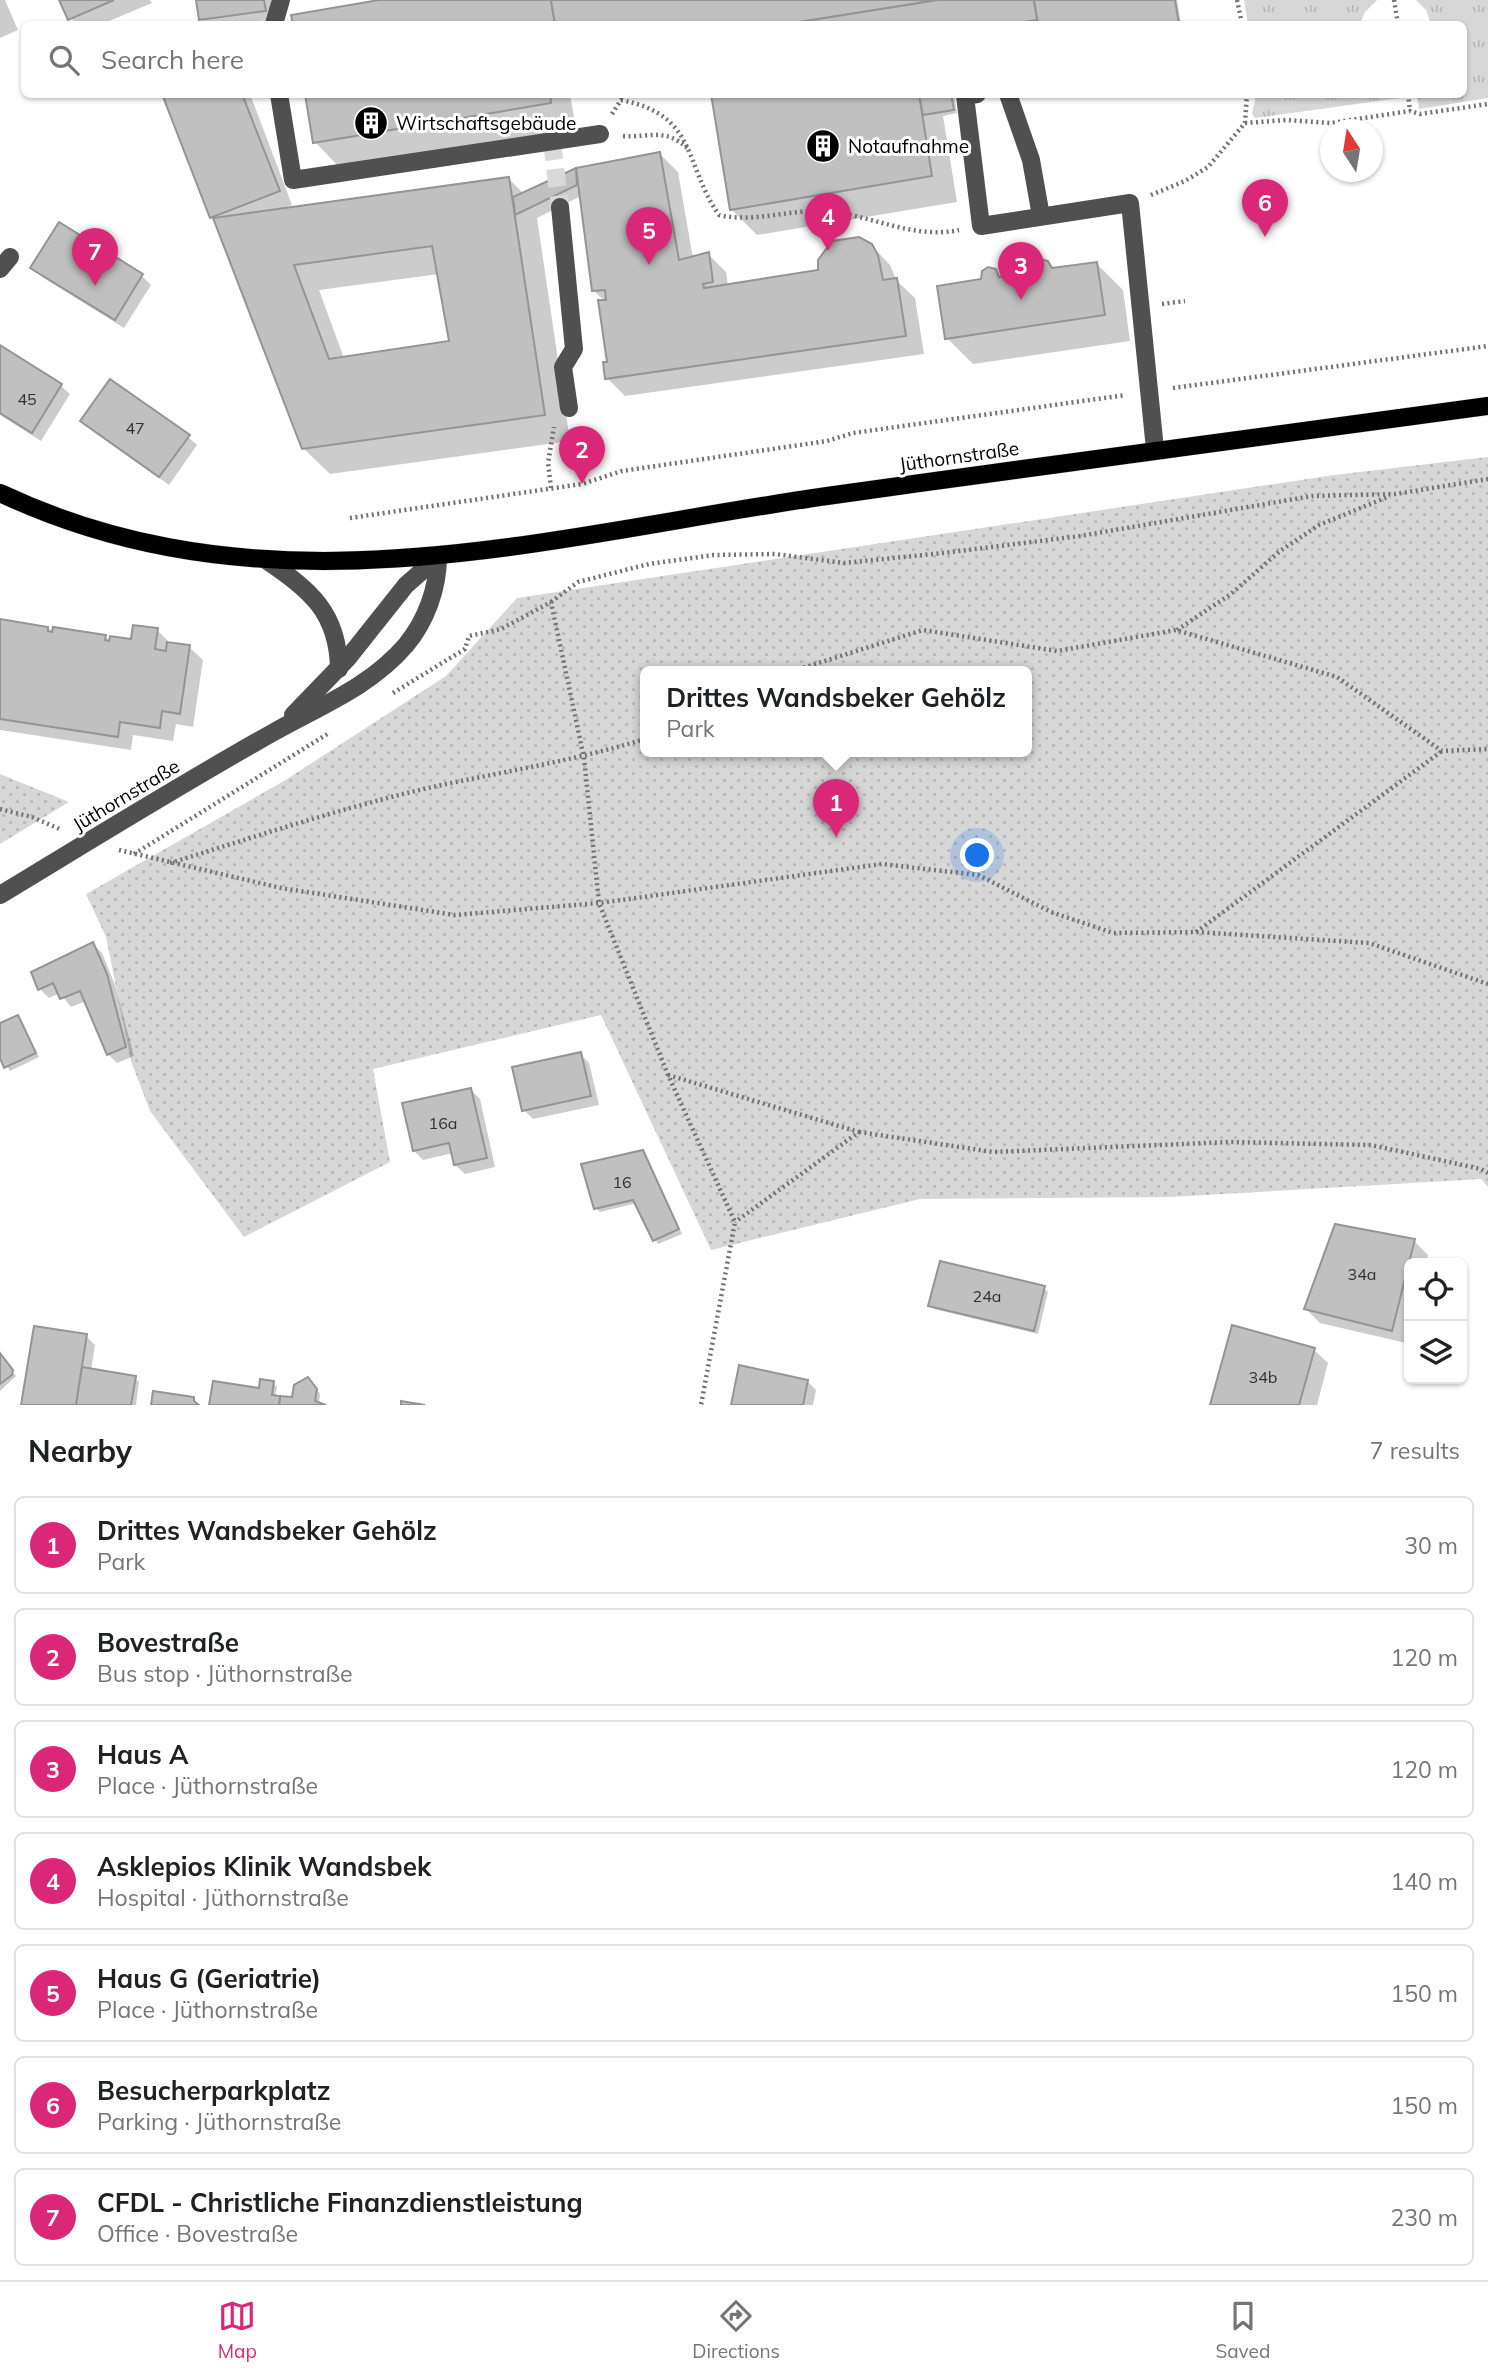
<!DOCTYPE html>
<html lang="en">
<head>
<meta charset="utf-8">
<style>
	:root { --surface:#fff; --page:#f2f2f2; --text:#202124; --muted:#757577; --line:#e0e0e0; --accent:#db2777 }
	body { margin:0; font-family:Mulish,sans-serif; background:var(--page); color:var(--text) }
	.controls { position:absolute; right:21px; bottom:21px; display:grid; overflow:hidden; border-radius:10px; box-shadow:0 2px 5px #0004 }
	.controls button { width:63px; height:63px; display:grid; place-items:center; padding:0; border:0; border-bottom:2px solid var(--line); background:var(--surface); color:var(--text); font:35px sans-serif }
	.compass { position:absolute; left:1320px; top:119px; width:63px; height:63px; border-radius:50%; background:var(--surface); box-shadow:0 2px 5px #0004; rotate:348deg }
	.you { position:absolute; left:978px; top:856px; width:24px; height:24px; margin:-18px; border:5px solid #fff; border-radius:50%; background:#1a73e8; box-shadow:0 0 0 10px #1a73e833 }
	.badge { display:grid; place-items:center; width:46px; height:46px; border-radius:50%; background:var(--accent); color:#fff; font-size:23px; font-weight:700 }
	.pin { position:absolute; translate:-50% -58px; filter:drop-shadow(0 2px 4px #0008) }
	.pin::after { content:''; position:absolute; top:37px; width:24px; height:21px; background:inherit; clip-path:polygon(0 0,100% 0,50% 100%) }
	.popup { position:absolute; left:640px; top:666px; width:392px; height:91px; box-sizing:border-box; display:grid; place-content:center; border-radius:10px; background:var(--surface); filter:drop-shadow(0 2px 5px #0005); font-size:23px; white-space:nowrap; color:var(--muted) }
	.popup b { font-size:26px; color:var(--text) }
	.popup::after { content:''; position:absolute; left:50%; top:100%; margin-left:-14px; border:14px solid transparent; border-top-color:var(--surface) }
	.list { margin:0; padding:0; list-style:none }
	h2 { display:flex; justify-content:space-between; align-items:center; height:91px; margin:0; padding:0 28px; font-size:30px }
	h2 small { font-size:23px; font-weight:400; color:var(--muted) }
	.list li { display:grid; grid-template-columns:46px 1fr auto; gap:21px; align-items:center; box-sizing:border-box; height:98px; margin:0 14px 14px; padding:0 14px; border:2px solid var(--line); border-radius:10px }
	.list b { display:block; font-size:26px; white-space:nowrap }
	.list p { margin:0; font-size:23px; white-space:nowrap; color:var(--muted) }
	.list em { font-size:23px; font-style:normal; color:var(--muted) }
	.icon { flex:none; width:38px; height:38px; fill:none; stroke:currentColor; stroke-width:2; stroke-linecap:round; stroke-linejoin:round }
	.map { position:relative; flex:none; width:1488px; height:1405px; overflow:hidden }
	.search { position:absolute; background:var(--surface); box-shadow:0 2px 5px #0004; left:21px; right:21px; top:21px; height:77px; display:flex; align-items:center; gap:18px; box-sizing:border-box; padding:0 24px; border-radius:10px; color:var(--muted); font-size:26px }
	.sheet { height:875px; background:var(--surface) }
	nav { display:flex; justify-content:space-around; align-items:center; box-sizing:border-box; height:98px; border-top:2px solid var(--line); background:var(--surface); font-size:19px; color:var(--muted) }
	nav a { display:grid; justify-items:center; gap:4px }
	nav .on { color:var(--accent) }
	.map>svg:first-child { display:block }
</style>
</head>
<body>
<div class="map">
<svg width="1488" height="1405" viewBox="0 0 1488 1405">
	<defs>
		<pattern id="grass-tufts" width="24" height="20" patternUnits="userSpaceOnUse" patternTransform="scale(1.75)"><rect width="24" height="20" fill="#d7d7d7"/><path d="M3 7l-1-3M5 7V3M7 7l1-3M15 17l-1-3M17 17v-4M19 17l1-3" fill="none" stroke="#b7b7b7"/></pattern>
		<pattern id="park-dots" width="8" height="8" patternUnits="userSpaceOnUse" patternTransform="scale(1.75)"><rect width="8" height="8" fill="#d7d7d7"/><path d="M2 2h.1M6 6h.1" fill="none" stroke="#b7b7b7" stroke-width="1.8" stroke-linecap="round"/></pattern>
	</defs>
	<rect width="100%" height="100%" fill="#fff"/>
	<g fill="url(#grass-tufts)">
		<polygon points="1244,0 1377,0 1365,12 1360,24 1248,24"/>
		<polygon points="1416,0 1488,0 1488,98 1419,109 1417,95 1464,94 1464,24 1431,24 1426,10"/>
		<polygon points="1400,95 1400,98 1255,118 1252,114 1256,95"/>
	</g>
	<g fill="url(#park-dots)" fill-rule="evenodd">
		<path d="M 1488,457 L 1488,1187 L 1481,1179 L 1171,1197 L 920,1199 L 711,1250 L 601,1015 L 373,1069 L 390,1162 L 244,1237 L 150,1111 L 131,1061 L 106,937 L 86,894 L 284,781 L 446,676 L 517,598 L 1334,475 ZM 645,671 L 1027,671 L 1027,751 L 645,751 Z"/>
		<polygon points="0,774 69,802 0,844"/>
	</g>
	<g fill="#0003" fill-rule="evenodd">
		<polygon points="0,0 5,0 18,30 0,38"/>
		<polygon points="61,0 150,0 152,3 102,24 75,24"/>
		<polygon points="198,0 271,0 274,20 206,24 201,19"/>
		<polygon points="390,0 1177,0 1181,24 295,24 293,16"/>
		<path d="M 164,94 L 250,94 L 292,205 L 282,209 L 509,179 L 524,194 L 577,170 L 660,154 L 678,172 L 693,258 L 708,254 L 726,272 L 728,286 L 820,271 L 871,245 L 890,265 L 897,281 L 915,298 L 924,354 L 625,396 L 607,378 L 609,363 L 605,301 L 593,290 L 581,196 L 537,218 L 570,441 L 330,474 L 303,448 ZM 439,274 L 451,343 L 344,358 L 319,290 Z"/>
		<polygon points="306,94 570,94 576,129 341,169 315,142"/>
		<polygon points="713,94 954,94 957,113 943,116 957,202 757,235 731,209"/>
		<polygon points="59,224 142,276 151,285 124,328 42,277 33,268"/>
		<polygon points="1048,263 1054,270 1097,264 1123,290 1130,341 973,364 947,338 983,280 995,271 1002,278 1035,273"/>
		<polygon points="0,347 61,386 70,394 41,441 0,415"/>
		<polygon points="82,421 188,437 197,445 169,485"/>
		<polygon points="0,621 48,628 54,634 105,637 111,642 132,641 157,630 171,644 189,647 203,660 193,727 176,724 173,741 133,735 131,750 0,730"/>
		<polygon points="93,944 102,953 115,985 134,1056 117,1063 108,1054 86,1001 71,1007 60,993 49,998 40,989"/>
		<polygon points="18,1017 39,1057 10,1071 0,1054 0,1025"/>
		<polygon points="580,1054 589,1063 599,1105 533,1119 524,1110"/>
		<polygon points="471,1090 480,1099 495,1167 465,1174 455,1165 453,1153 423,1160 414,1151"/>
		<polygon points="643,1151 682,1234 658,1244 637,1203 600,1212 596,1208"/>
		<polygon points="1414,1241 1428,1255 1426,1263 1409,1263 1409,1330 1406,1343 1320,1323 1306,1309"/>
		<polygon points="1044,1288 1048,1292 1038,1334 934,1309 930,1305"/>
		<polygon points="86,1336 95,1345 91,1370 135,1378 139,1382 136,1405 22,1405"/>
		<polygon points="1314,1350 1328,1363 1317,1405 1212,1405"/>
		<polygon points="0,1355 16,1376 0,1391"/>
		<polygon points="807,1381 816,1390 813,1405 733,1405"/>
		<polygon points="273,1383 277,1387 275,1397 293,1399 312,1383 320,1394 319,1404 328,1405 211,1405 260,1390"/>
	</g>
	<g fill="#c0c0c0" stroke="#949494" stroke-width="2" fill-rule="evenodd">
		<polygon points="59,0 114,0 68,20"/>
		<polygon points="196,0 264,0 266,11 199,20"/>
		<polygon points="379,0 551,0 555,24 293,24 291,15"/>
		<polygon points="551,0 938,0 787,24 555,24"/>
		<polygon points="938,0 1034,0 1037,20 1011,24 787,24"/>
		<polygon points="1034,0 1175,0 1179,24 1038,24"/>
		<polygon points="162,94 242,94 280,191 210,218"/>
		<polygon points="305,94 550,94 551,103 313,143"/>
		<polygon points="711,94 919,94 932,176 730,210"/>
		<polygon points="919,94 951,94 954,110 923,115"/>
		<polygon points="660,152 679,260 709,252 713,282 703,284 704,288 818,270 818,260 832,241 859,237 872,244 878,255 883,280 897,278 906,336 605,379 603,362 607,362 598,300 606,300 605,290 592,291 576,168"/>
		<polygon points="576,168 577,185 515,215 513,197"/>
		<path d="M 509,177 L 545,415 L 302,449 L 213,218 ZM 432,246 L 449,341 L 329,359 L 294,265 Z"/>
		<polygon points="59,222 143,274 115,320 30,268"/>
		<polygon points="1041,259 1048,261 1052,268 1097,262 1105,315 945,339 937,286 981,279 982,271 988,267 996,269 999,277 1034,271 1034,264"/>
		<polygon points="0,345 62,384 32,433 0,413"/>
		<polygon points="110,379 190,435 159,477 80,421"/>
		<polygon points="0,619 48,627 48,631 52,632 53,627 106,635 105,640 109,641 110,636 131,639 133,625 158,628 155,649 166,651 167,642 190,645 180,714 162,711 160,728 120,722 118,737 0,719"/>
		<polygon points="93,942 107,974 126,1047 107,1055 80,991 60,999 53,983 38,990 31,972"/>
		<polygon points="18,1015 36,1053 4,1068 0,1058 0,1023"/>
		<polygon points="581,1052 591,1096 522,1111 512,1067"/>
		<polygon points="471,1088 487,1158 454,1165 449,1143 413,1151 402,1103"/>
		<polygon points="643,1150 679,1229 653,1241 633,1200 594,1209 581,1164"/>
		<polygon points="1335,1224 1415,1239 1392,1331 1304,1309"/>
		<polygon points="940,1261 1045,1286 1034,1331 928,1306"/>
		<polygon points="1232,1325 1315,1348 1299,1405 1210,1405"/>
		<polygon points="34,1326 87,1334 76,1405 21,1405"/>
		<polygon points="0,1353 13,1370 12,1375 0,1384"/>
		<polygon points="739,1365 808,1380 803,1405 731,1405"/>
		<polygon points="82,1367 136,1376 131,1405 76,1405"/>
		<polygon points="308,1377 317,1389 315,1401 326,1405 279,1405 280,1396 292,1397 294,1385"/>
		<polygon points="260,1379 274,1381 272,1395 280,1396 279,1405 209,1405 213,1381 259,1388"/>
		<polygon points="153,1391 194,1397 194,1401 199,1405 151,1405"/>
		<polygon points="401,1401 425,1405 401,1405"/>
	</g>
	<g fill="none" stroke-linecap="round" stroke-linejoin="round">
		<polyline stroke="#d9d9d9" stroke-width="18" stroke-dasharray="18 9" stroke-linecap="butt" points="552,142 560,207"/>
		<g stroke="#dbdbdb" stroke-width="19">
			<path id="major" d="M 0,493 C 272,621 547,536 827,496 C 1047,465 1267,435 1488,406"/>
		</g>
		<g stroke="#727272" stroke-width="4.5" stroke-dasharray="2 3.5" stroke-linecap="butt">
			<polyline points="1237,0 1242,24"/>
			<polyline points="1394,0 1398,24"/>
			<polyline points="1408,94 1410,111"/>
			<path d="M 612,114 L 621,100 C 698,115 683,163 719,215 C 752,223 788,210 821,211 C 869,213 911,240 959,230"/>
			<polyline points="1245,123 1286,120 1331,123 1410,111 1420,114 1488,104"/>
			<path d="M 623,136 C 649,138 665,127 687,148"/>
			<polyline points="1151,195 1185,181 1208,167 1245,123 1247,94"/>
			<polyline points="1162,304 1185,301"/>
			<polyline points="1173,388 1488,346"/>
			<polyline points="551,488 548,463 554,427"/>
			<polyline points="350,518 582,484 622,471 827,441 853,433 1126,395"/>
			<polyline points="551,602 578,582 649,564 714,555 775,554 844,563 943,553 1080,536 1312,496 1395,494 1488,479"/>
			<polyline points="1177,630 1231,594 1280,551 1319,525 1390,496"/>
			<polyline points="793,671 923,630 1057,651 1176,630 1337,677 1442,751 1488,749"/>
			<polyline points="393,693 465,649 469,636 501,629 551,602 584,758 599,903 668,1075 735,1222 701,1405"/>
			<polyline points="0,809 32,817 62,830"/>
			<polyline points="119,850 281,888 455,915 599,903 882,864 978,875 1051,912 1113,933 1196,932 1369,943 1488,984"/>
			<polyline points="134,854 329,733"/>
			<path d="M 170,863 C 258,836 347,806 437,786 C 507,771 577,760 645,739"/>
			<polyline points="1196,932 1442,751"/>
			<polyline points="668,1075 859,1132 735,1222"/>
			<polyline points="859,1132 993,1152 1230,1142 1371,1145 1481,1169 1488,1173"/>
		</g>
		<g stroke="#505050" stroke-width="18">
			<polyline points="274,24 281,0"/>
			<polyline points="279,94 293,180 600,134"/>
			<polyline points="977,94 965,96 981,226 1130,203 1155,449"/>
			<polyline points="1008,94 1031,160 1041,216"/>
			<polyline points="560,207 574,349 563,367 569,408"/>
			<polyline points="0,269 10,257"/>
			<path d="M 266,560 C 310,590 338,612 339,669"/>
			<polyline points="293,715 348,658 406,585 438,557"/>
			<path d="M 0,895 C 91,840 181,784 274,732 C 320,706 370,687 406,645 C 426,621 438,588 438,557"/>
		</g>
		<use href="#major" stroke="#000" stroke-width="18"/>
	</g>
	<defs>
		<g id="building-disc" transform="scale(1.75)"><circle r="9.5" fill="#000" stroke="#fff"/><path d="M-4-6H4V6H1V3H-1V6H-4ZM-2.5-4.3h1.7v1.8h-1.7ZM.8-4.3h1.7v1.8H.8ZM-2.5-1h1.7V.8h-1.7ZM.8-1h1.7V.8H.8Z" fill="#fff"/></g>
	</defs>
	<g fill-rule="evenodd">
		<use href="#building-disc" x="371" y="123"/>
		<use href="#building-disc" x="823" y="146"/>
	</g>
	<g text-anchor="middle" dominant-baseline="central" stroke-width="6" stroke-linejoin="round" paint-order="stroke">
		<g font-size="16" fill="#303030">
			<text x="27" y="399">45</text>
			<text x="135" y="428">47</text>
			<text x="443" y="1123">16a</text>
			<text x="622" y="1182">16</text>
			<text x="1362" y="1274">34a</text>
			<text x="987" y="1296">24a</text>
			<text x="1263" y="1377">34b</text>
		</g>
		<g font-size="19" fill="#000" stroke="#fff" text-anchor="start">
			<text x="396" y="123">Wirtschaftsgebäude</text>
			<text x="848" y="146">Notaufnahme</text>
		</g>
		<g font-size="19" fill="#000" stroke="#fff">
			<text transform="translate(959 456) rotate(-8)">Jüthornstraße</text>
			<text transform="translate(126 795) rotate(-31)">Jüthornstraße</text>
		</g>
	</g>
</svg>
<div class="controls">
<button><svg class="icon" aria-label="locate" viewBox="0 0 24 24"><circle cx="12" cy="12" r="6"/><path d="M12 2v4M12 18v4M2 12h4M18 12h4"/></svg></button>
<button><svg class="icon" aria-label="layers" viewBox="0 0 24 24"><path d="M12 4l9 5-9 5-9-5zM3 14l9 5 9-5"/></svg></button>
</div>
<svg class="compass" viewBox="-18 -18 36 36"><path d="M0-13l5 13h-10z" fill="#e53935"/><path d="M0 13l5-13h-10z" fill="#757577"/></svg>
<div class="you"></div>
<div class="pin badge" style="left:836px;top:837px">1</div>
<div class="popup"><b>Drittes Wandsbeker Gehölz</b>Park</div>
<div class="pin badge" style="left:582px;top:484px">2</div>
<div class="pin badge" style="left:1021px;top:300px">3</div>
<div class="pin badge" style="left:828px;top:251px">4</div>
<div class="pin badge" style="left:649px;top:265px">5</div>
<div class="pin badge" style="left:1265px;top:237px">6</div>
<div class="pin badge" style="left:95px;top:286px">7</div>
<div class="search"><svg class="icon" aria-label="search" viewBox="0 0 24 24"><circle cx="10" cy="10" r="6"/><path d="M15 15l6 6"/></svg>Search here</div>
</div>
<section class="sheet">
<h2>Nearby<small>7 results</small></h2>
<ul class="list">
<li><span class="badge">1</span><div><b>Drittes Wandsbeker Gehölz</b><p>Park</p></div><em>30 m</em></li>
<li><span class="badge">2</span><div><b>Bovestraße</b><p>Bus stop · Jüthornstraße</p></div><em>120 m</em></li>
<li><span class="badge">3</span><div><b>Haus A</b><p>Place · Jüthornstraße</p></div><em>120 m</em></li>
<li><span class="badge">4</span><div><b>Asklepios Klinik Wandsbek</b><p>Hospital · Jüthornstraße</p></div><em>140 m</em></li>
<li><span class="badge">5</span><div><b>Haus G (Geriatrie)</b><p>Place · Jüthornstraße</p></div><em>150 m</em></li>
<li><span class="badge">6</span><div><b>Besucherparkplatz</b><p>Parking · Jüthornstraße</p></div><em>150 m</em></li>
<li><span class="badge">7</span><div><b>CFDL - Christliche Finanzdienstleistung</b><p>Office · Bovestraße</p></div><em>230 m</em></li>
</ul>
</section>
<nav>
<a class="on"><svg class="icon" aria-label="map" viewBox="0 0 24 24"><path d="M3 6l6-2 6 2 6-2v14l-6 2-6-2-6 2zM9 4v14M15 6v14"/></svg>Map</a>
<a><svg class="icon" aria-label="directions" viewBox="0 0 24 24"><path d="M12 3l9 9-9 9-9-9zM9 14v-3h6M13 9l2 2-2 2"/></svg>Directions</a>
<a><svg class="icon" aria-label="saved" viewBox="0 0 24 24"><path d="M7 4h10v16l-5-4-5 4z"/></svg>Saved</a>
</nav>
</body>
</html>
